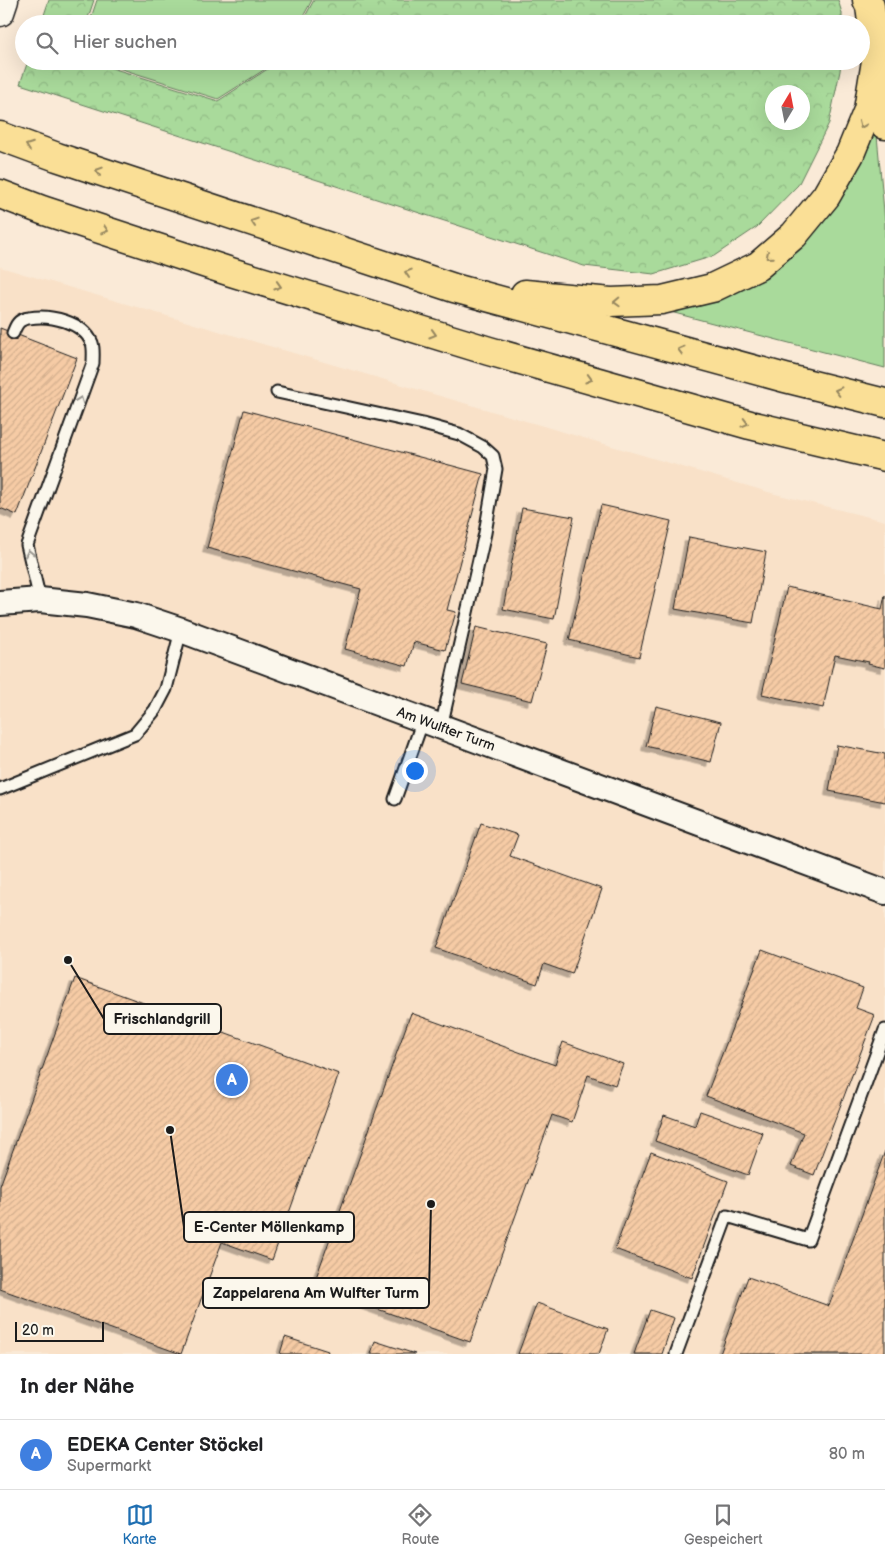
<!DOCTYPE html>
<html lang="de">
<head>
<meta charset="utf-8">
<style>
	:root { --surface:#fff; --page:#f2f2f2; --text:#202124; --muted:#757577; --line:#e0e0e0; --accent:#1f6fb2 }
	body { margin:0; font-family:"Balsamiq Sans",sans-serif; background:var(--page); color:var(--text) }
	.compass { position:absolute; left:765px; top:85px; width:45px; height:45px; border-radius:50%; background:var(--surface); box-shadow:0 5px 20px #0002; rotate:10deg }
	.scale { position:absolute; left:15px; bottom:12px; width:89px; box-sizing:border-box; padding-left:5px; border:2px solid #1c1c1c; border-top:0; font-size:14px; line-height:18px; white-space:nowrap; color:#1c1c1c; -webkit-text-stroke:4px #fbf7ec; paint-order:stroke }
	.you { position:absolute; left:414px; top:770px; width:18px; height:18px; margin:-12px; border:4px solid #fff; border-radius:50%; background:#1a73e8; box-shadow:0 0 0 8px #1a73e833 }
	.badge { display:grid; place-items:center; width:32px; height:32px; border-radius:50%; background:var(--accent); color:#fff; font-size:16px; font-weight:700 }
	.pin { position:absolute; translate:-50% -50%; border:2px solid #fff; box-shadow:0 1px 5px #0006 }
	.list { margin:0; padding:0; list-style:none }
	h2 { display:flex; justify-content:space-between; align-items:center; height:65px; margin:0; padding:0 20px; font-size:21px }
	h2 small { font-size:16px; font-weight:400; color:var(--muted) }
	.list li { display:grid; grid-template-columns:32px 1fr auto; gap:15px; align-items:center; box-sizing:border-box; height:70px; padding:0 20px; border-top:1px solid var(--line) }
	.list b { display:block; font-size:19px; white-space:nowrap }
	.list p { margin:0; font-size:16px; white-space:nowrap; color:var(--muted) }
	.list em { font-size:16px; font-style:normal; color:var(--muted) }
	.icon { flex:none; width:28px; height:28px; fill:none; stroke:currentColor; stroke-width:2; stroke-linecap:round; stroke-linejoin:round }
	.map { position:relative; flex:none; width:885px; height:1354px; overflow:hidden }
	.search { position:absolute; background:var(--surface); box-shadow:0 5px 20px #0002; left:15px; right:15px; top:15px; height:55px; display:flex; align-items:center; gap:12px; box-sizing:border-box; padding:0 18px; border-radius:28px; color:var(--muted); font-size:19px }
	.sheet { height:135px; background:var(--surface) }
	nav { display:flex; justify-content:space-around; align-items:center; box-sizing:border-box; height:70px; border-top:1px solid var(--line); background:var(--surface); font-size:14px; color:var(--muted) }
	nav a { display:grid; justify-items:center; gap:2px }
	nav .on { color:var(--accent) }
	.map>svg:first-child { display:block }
</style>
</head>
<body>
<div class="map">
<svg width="885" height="1354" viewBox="0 0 885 1354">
	<defs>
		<pattern id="forest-crowns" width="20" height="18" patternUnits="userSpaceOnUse" patternTransform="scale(1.25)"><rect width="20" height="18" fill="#a9da9b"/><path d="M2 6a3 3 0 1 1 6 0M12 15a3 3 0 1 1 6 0" fill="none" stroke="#91ba85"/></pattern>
		<pattern id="building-hatch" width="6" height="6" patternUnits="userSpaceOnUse" patternTransform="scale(1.25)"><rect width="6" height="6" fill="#f6cba5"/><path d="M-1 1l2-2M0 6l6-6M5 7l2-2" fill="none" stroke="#d2ae8d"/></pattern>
		<filter id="shadow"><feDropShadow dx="-4.5" dy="4.5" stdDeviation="0" flood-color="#0004"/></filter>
	</defs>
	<rect width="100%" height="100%" fill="#faead7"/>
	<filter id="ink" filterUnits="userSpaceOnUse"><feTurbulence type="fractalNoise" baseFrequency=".02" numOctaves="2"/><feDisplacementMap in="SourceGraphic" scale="10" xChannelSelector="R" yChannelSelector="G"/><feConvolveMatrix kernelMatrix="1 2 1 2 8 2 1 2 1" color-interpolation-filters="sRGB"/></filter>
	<g filter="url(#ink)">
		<polygon fill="#f9e1c8" points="0,267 775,494 885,521 885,1354 0,1354"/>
		<g fill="#a9da9b" stroke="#627b5c">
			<polygon points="97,0 312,0 299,24 89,24"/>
			<polygon points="96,61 278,61 218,99"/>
			<polygon points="875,114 885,222 885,368 659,309 764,273"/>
		</g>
		<g fill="url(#forest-crowns)" stroke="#627b5c" fill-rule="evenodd">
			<polygon points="49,0 94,0 86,24 41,24"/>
			<polygon points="314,0 838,0 842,13 842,24 301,24"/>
			<path d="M 28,61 L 89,61 L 218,101 L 280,61 L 841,61 L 840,71 L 829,123 L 798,185 L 757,227 L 714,256 L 654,274 L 584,266 L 20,84 ZM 802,92 L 802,122 L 772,122 L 772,92 Z"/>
		</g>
		<g fill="url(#building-hatch)" stroke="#1c1c1c" filter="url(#shadow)">
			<polygon points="0,328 77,358 17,515 0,508"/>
			<polygon points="244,410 483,474 447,610 456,612 445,650 414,642 407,666 345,649 361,589 207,548"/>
			<polygon points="601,505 671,521 639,657 569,640"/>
			<polygon points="522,508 574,517 554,619 503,609"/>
			<polygon points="689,537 766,552 753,623 675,609"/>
			<polygon points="787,587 882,609 885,595 885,668 868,664 869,662 835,655 823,708 762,694"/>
			<polygon points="476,627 547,644 532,701 462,684"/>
			<polygon points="656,706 721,722 711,762 646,746"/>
			<polygon points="837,745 885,754 885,802 829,791"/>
			<polygon points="481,823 518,835 510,856 602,889 572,974 544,964 537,984 436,948"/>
			<polygon points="762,950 863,988 856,1008 875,1015 814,1175 791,1166 804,1133 706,1096"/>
			<polygon points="75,978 339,1074 272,1260 222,1242 181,1354 0,1289 0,1186"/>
			<polygon points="411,1013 555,1065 563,1042 623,1064 615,1085 588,1075 572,1122 552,1115 470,1342 313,1286"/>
			<polygon points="700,1111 763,1133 748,1175 655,1141 664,1115 695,1126"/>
			<polygon points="885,1151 885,1354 720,1354 748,1277 829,1306"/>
			<polygon points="651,1152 728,1181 692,1278 615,1249"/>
			<polygon points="537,1303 608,1329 599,1354 518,1354"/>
			<polygon points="650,1310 674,1318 662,1354 634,1354"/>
			<polygon points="285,1337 328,1351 327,1354 280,1354"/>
			<polygon points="375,1341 415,1354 371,1354"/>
		</g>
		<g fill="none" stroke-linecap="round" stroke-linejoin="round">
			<g stroke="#1c1c1c" stroke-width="15">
				<g id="service">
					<path d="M 13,333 C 15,328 17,322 22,320 C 23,319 28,318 29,318 C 50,314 83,322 92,343 C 94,349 93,357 93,363 L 27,545 L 40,600"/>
					<polyline points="277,392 423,424 459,434 483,447 493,456 496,469 485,533 441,727"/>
					<polyline points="0,789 135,734 155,710 166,689 181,630"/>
					<polyline points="395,799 423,720"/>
					<polyline points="676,1354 727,1216 808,1240 885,1030"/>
				</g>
			</g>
			<g stroke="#1c1c1c" stroke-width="28">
				<polyline id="minor" points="0,603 40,600 87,605 136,615 181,630 885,892"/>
			</g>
			<g stroke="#1c1c1c" stroke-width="31">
				<polyline id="tertiary" points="0,12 4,0"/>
			</g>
			<g stroke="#1c1c1c" stroke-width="31">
				<g id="motorway">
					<polyline points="867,0 870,6 885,125"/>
					<polyline points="0,136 57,157 454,288 785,378 885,403"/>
					<polyline points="0,194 42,210 231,272 489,351 750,425 885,457"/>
					<polyline points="525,294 611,302 662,300 712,288 758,266 794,235 826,196 850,154 868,110 876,61"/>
				</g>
			</g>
			<use href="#service" stroke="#fbf7ec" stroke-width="11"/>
			<use href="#minor" stroke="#fbf7ec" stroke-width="24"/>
			<use href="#tertiary" stroke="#fbf7ec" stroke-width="28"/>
			<use href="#motorway" stroke="#fadf96" stroke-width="28"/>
		</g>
		<defs><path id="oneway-chevron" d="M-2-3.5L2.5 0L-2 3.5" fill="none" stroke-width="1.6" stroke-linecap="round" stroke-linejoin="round" transform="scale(1.25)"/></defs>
		<g stroke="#96875f">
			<use href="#oneway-chevron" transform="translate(862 125) rotate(112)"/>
			<use href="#oneway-chevron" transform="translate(29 146) rotate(-160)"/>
			<use href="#oneway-chevron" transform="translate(99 171) rotate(-162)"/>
			<use href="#oneway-chevron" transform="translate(254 222) rotate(-162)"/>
			<use href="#oneway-chevron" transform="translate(105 230) rotate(18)"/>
			<use href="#oneway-chevron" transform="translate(769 256) rotate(139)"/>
			<use href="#oneway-chevron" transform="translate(408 273) rotate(-162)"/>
			<use href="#oneway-chevron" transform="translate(278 286) rotate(17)"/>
			<use href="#oneway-chevron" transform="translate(617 302) rotate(178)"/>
			<use href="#oneway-chevron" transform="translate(433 334) rotate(17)"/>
			<use href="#oneway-chevron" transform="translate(681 350) rotate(-165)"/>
			<use href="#oneway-chevron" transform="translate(589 379) rotate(16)"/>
			<use href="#oneway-chevron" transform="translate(838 391) rotate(-166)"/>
			<use href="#oneway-chevron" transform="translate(745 423) rotate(15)"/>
		</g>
		<g stroke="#97948e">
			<use href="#oneway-chevron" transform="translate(80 400) rotate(-70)"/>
			<use href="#oneway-chevron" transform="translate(29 553) rotate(-102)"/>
		</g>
	</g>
	<g text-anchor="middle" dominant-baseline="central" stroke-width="5" stroke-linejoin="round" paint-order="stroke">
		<g font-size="14" fill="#1c1c1c" stroke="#fbf7ec">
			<text transform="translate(446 729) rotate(20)">Am Wulfter Turm</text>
		</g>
	</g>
	<path fill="none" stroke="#1c1c1c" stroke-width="2" d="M68 960L104 1019M170 1130L184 1227M431 1204L429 1293"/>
	<g fill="#1c1c1c" stroke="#fbf7ec" stroke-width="2">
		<circle cx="68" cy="960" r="5"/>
		<circle cx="170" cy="1130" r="5"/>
		<circle cx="431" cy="1204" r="5"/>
	</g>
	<g fill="#fbf7ec" stroke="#1c1c1c" stroke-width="2">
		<rect x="104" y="1004" width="117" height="30" rx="5"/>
		<rect x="184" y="1212" width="170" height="30" rx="5"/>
		<rect x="203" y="1278" width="226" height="30" rx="5"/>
	</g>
	<g font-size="15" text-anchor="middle" font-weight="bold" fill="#1c1c1c">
		<text x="162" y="1024">Frischlandgrill</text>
		<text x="269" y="1232">E-Center Möllenkamp</text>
		<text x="316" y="1298">Zappelarena Am Wulfter Turm</text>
	</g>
</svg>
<svg class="compass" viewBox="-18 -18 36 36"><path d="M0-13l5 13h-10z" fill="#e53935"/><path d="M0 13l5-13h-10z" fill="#757577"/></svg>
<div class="scale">20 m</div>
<div class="you"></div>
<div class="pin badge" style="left:232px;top:1080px;background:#3f7fe0">A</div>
<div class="search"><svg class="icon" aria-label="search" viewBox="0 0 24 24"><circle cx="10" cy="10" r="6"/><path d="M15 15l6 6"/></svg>Hier suchen</div>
</div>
<section class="sheet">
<h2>In der Nähe<small></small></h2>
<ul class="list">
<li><span class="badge" style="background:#3f7fe0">A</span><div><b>EDEKA Center Stöckel</b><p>Supermarkt</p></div><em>80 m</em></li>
</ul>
</section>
<nav>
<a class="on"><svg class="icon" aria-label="map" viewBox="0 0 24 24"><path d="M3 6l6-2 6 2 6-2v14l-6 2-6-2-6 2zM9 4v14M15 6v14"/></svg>Karte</a>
<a><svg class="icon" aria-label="directions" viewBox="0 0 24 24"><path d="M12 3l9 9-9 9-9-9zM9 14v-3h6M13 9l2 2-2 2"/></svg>Route</a>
<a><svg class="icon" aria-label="saved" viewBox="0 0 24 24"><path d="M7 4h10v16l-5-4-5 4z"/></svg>Gespeichert</a>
</nav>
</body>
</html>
